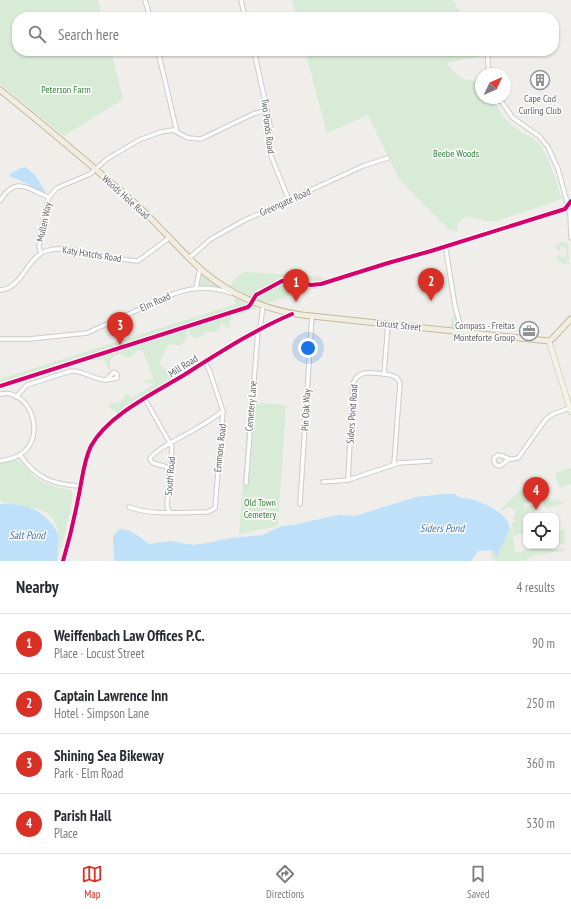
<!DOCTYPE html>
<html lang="en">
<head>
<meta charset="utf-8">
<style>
	:root { --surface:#fff; --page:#f2f2f3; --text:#2b2b33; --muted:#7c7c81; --line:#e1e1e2; --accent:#d93025 }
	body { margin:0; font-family:"PT Sans Narrow",sans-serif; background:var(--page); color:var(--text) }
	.controls { position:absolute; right:12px; bottom:12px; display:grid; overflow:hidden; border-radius:8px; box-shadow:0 1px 3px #0004 }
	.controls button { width:36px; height:36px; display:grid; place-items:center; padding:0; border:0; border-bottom:1px solid var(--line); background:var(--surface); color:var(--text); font:20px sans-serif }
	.compass { position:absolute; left:475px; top:68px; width:36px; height:36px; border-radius:50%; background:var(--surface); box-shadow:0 1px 3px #0004; rotate:46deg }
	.you { position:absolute; left:308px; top:348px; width:14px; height:14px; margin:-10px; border:3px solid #fff; border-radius:50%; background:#1a73e8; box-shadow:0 0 0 6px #1a73e833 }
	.badge { display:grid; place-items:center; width:26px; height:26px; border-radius:50%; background:var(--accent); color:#fff; font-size:13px; font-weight:700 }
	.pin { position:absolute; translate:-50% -33px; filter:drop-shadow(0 1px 2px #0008) }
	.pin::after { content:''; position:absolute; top:21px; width:14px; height:12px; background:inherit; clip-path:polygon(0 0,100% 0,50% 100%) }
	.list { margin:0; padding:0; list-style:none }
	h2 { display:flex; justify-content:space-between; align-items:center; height:52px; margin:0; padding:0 16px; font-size:17px }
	h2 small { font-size:13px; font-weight:400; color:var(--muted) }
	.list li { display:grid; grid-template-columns:26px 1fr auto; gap:12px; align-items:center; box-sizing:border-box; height:60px; padding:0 16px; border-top:1px solid var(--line) }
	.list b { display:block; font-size:15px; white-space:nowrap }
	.list p { margin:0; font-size:13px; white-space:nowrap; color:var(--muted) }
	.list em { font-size:13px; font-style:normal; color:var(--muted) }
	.icon { flex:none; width:22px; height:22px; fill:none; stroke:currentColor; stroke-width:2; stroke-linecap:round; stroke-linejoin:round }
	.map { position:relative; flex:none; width:571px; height:561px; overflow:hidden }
	.search { position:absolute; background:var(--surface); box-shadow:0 1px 3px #0004; left:12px; right:12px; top:12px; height:44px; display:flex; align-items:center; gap:10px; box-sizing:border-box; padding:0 14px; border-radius:16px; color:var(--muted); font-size:15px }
	.sheet { height:292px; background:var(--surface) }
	nav { display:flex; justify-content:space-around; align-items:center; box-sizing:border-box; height:56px; border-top:1px solid var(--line); background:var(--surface); font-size:11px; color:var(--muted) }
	nav a { display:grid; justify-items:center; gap:2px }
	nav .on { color:var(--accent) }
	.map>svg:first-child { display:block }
</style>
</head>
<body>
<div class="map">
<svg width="571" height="561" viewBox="0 0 571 561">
	<rect width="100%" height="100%" fill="#efeeea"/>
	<g fill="#d8ebd6">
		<polygon points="0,0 98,0 102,17 17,17 17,51 111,51 123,99 64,136 0,84"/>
		<polygon points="292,0 452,0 456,3 455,7 469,17 296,17"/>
		<path d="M 305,51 L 481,51 L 481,56 L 447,63 C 457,76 461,82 479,80 L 481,81 L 481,98 L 492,98 C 499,110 505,121 517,129 C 524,135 534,137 540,145 C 549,156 557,185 562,199 L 497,221 L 487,221 L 466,216 L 457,224 L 457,232 L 449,230 L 399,179 L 368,115 L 327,133 Z"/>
		<polygon points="561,242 568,243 569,260 566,261 566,263 569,262 569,264 564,264 557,260 556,257 558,255 560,255 561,258 565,257 565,255 567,255 566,248 565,248 564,246 560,247 560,251 558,251 556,248 556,245"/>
		<polygon points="428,249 429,253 271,302 260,301 230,286 237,276 245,272 322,277 322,279 323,279 336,278"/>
		<polygon points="202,273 218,285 218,287 199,286 200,274"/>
		<polygon points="235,298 247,304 247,305 250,307 254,307 259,310 255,309 232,316 230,326 228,328 226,327 223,323 220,324 220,328 216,332 206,331 203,336 196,338 190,335 189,331 186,332 187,338 180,346 170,343 161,358 160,365 171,373 180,375 118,414 108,406 109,404 122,401 124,397 127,393 132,398 154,384 143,382 148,379 154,380 143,351 137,350 130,358 118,354 115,356 113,356 110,362 110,372 104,359 92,361 92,358 0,388 0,379 236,304 234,300"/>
		<polygon points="453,316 456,316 458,328 451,327 451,320"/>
		<polygon points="249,402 286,405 278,526 239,534"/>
		<path d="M 14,459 C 21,460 30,473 36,478 C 46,485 58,488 70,490 L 72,492 C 74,501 61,550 57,561 L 56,561 C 60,548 61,538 56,525 C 47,500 18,513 0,500 L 0,463 Z"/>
		<polygon points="571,468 571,484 560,488 555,473"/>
		<path d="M 529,485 L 532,485 L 534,488 L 532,493 L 535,500 L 523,504 L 525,508 L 533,505 L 535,511 L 533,512 L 534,516 L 526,516 L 526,520 L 525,520 L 526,532 L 513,536 L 515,551 L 519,553 C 533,546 548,551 562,548 L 564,548 L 564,551 L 532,556 L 525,561 L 494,561 L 492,558 L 491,550 L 492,550 L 496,557 L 498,556 C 501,543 509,538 509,524 L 514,535 L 512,523 L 515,521 L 513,518 L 515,514 L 515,510 L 509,507 L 504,510 L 499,511 L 524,487 Z"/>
		<polygon points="548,493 549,495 541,501 541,505 538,506 535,497"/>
		<polygon points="548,499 564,502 565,503 547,508 544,506 544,502"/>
		<polygon points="565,529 565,543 556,545 556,532"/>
	</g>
	<g fill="#bfe0f9">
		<polygon points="25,167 35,175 45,191 43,193 39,192 26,183 9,176 10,174 21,168"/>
		<path d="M 445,494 L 455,494 L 460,498 C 472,496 511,513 509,528 C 508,539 500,545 498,556 L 496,557 L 493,550 L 478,551 L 471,561 L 115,561 L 114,558 L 113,537 L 119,529 C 130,528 141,538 149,544 L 170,541 L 194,545 L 212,542 L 231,538 L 263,535 L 281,526 L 293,525 L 338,515 L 355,516 L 416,497 Z"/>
		<path d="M 0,504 C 29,504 44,509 59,535 L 57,561 L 0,561 Z"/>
	</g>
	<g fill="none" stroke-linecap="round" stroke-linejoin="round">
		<g stroke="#cbcccc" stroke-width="5.5">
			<g id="minor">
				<polyline points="145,0 150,17"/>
				<polyline points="241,0 245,17"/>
				<polyline points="158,51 177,132"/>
				<polyline points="254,51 267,110 270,125 269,144 271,156 289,200"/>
				<polyline points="487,51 489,74"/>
				<polyline points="499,98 513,118 539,136 548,147 558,169 567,202 570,214 571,238"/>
				<path d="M 0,201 C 16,175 27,189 49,197"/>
				<polyline points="446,250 455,306 462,331"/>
				<polyline points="41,253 39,247 40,238 47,203 49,197 57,188 90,174 107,159 139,140 161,132 173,130 188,138 201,139 253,114 267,110"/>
				<polyline points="189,258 211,239 243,221 363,166 388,158"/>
				<polyline points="196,288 200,268"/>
				<path d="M 0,290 C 22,289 27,257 46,251 C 61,246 77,250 92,254 C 106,257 124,260 138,261 L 169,238"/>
				<polyline points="260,329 263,306"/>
				<path d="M 0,339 L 29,339 L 87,333 L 173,294 C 192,287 211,286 231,293"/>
				<polygon points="114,372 117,374 117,378 106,380"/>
				<path d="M 384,374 C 391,375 397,375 400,383 L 394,464"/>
				<path d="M 0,394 C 31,388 47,437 21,454 C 15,458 7,460 0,461"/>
				<path d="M 16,397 L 27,385 L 71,371 C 83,370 94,380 106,380"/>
				<polyline points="145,399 172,447 167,505 169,512"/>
				<path d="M 20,455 C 36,478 53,485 81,486"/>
				<path d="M 508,460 L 500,466 L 496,465 L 494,462 L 494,458 L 498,455 C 507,456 506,461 518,458 L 546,419 L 553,414 L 570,408"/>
				<path d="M 170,468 L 153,463 L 151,461 L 150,458 C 160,446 183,437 197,428 C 206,423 215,417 223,411"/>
				<path d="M 348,480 L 353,384 C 358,369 371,373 384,374 L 388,324"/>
				<polyline points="323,482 348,480 399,463 430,461"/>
				<polyline points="246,483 258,330"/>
				<polyline points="300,504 312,316"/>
				<path d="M 129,507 C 153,516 182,512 208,512 L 215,508 L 223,411 L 210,372 L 205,362"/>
				<path d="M 63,561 C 69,541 74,520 78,499 C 82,482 83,462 91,446 C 108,415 154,393 184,375 C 219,353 254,330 292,314"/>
			</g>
		</g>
		<g stroke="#d7ceb8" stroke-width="6">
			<polyline id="major" points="549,341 571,412"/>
		</g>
		<g stroke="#c8b996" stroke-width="7">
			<path id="highway" d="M 0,90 C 47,127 92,166 137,205 C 160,226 180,251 204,272 C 231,295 266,310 302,315 L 549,341 L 552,339 L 571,319"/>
		</g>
		<use href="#minor" stroke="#fdfcfc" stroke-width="3.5"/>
		<use href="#major" stroke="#f4f2e9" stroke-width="4.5"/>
		<use href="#highway" stroke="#f0ede3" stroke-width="5"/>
		<g stroke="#fff" stroke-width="6">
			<g id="cycleway">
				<polyline points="0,386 248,307 250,305 256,295 282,281 291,281 311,285 321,284 388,263 431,251 565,209 571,201"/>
				<path d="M 63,561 C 69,541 74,520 78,499 C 82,482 83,462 91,446 C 108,415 154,393 184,375 C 219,353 254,330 292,314"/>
			</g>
		</g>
		<use href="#cycleway" stroke="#d6006c" stroke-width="4"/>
	</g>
	<defs>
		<g id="building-ring" transform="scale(1)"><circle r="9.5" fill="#fff" stroke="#919496" stroke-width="1.5"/><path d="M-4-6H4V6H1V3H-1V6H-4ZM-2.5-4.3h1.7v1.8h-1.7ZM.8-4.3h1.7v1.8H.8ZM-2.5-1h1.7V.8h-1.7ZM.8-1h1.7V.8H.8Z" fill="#919496"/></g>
		<g id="office-ring" transform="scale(1)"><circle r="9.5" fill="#fff" stroke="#919496" stroke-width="1.5"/><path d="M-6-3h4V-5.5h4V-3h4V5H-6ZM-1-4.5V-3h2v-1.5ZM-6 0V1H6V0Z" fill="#919496"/></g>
	</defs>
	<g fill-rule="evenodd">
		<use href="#building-ring" x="540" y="80"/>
		<use href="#office-ring" x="529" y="331"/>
	</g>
	<g text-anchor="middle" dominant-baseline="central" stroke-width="3" stroke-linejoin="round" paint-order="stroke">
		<g font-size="10" fill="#348238" stroke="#fff">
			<text x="66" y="89">Peterson Farm</text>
			<text x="456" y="153">Beebe Woods</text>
			<text x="260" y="502">Old Town<tspan x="260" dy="12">Cemetery</tspan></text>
		</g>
		<g font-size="10" fill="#5f6368" stroke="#fff">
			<text x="540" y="98">Cape Cod<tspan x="540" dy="12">Curling Club</tspan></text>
			<text x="515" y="325" text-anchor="end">Compass - Freitas<tspan x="515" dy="12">Monteforte Group</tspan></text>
		</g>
		<g font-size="10" fill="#5f6368" stroke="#fff">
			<text transform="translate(268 126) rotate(83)">Two Ponds Road</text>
			<text transform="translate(126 197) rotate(42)">Woods Hole Road</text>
			<text transform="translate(285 202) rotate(-24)">Greengate Road</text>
			<text transform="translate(44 222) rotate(-78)">Mullen Way</text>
			<text transform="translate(92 254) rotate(9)">Katy Hatchs Road</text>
			<text transform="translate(155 302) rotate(-24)">Elm Road</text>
			<text transform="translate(399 325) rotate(6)">Locust Street</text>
			<text transform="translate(183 366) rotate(-32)">Mill Road</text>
			<text transform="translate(251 406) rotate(-85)">Cemetery Lane</text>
			<text transform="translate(306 410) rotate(-87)">Pin Oak Way</text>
			<text transform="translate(352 414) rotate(-86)">Siders Pond Road</text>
			<text transform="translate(220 448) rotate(-84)">Emmons Road</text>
			<text transform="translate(170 476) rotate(-85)">South Road</text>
		</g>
		<g font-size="11" font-style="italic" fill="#4174aa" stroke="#fff">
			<text x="442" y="528">Siders Pond</text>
			<text x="27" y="535">Salt Pond</text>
		</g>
	</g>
</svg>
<div class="controls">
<button><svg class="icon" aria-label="locate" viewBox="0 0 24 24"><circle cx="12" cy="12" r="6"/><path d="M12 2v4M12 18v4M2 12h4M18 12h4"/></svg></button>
</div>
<svg class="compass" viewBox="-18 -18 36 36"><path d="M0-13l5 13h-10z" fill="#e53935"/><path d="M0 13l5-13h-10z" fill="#7c7c81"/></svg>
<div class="you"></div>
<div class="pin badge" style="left:296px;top:302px">1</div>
<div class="pin badge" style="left:431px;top:301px">2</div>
<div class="pin badge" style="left:120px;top:345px">3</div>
<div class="pin badge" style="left:536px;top:510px">4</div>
<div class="search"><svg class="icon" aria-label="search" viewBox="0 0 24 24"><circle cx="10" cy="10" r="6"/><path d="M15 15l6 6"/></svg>Search here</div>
</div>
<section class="sheet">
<h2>Nearby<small>4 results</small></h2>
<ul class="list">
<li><span class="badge">1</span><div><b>Weiffenbach Law Offices P.C.</b><p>Place · Locust Street</p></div><em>90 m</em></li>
<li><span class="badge">2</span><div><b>Captain Lawrence Inn</b><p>Hotel · Simpson Lane</p></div><em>250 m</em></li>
<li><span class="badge">3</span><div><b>Shining Sea Bikeway</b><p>Park · Elm Road</p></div><em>360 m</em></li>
<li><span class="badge">4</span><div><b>Parish Hall</b><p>Place</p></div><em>530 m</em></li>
</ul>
</section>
<nav>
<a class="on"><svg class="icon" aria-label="map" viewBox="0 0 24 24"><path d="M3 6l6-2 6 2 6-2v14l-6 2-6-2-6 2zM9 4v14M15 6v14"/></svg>Map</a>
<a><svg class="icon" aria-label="directions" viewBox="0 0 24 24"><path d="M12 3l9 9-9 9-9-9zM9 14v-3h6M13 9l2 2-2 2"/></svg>Directions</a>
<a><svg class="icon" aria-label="saved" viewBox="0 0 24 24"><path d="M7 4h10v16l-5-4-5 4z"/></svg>Saved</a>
</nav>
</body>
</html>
